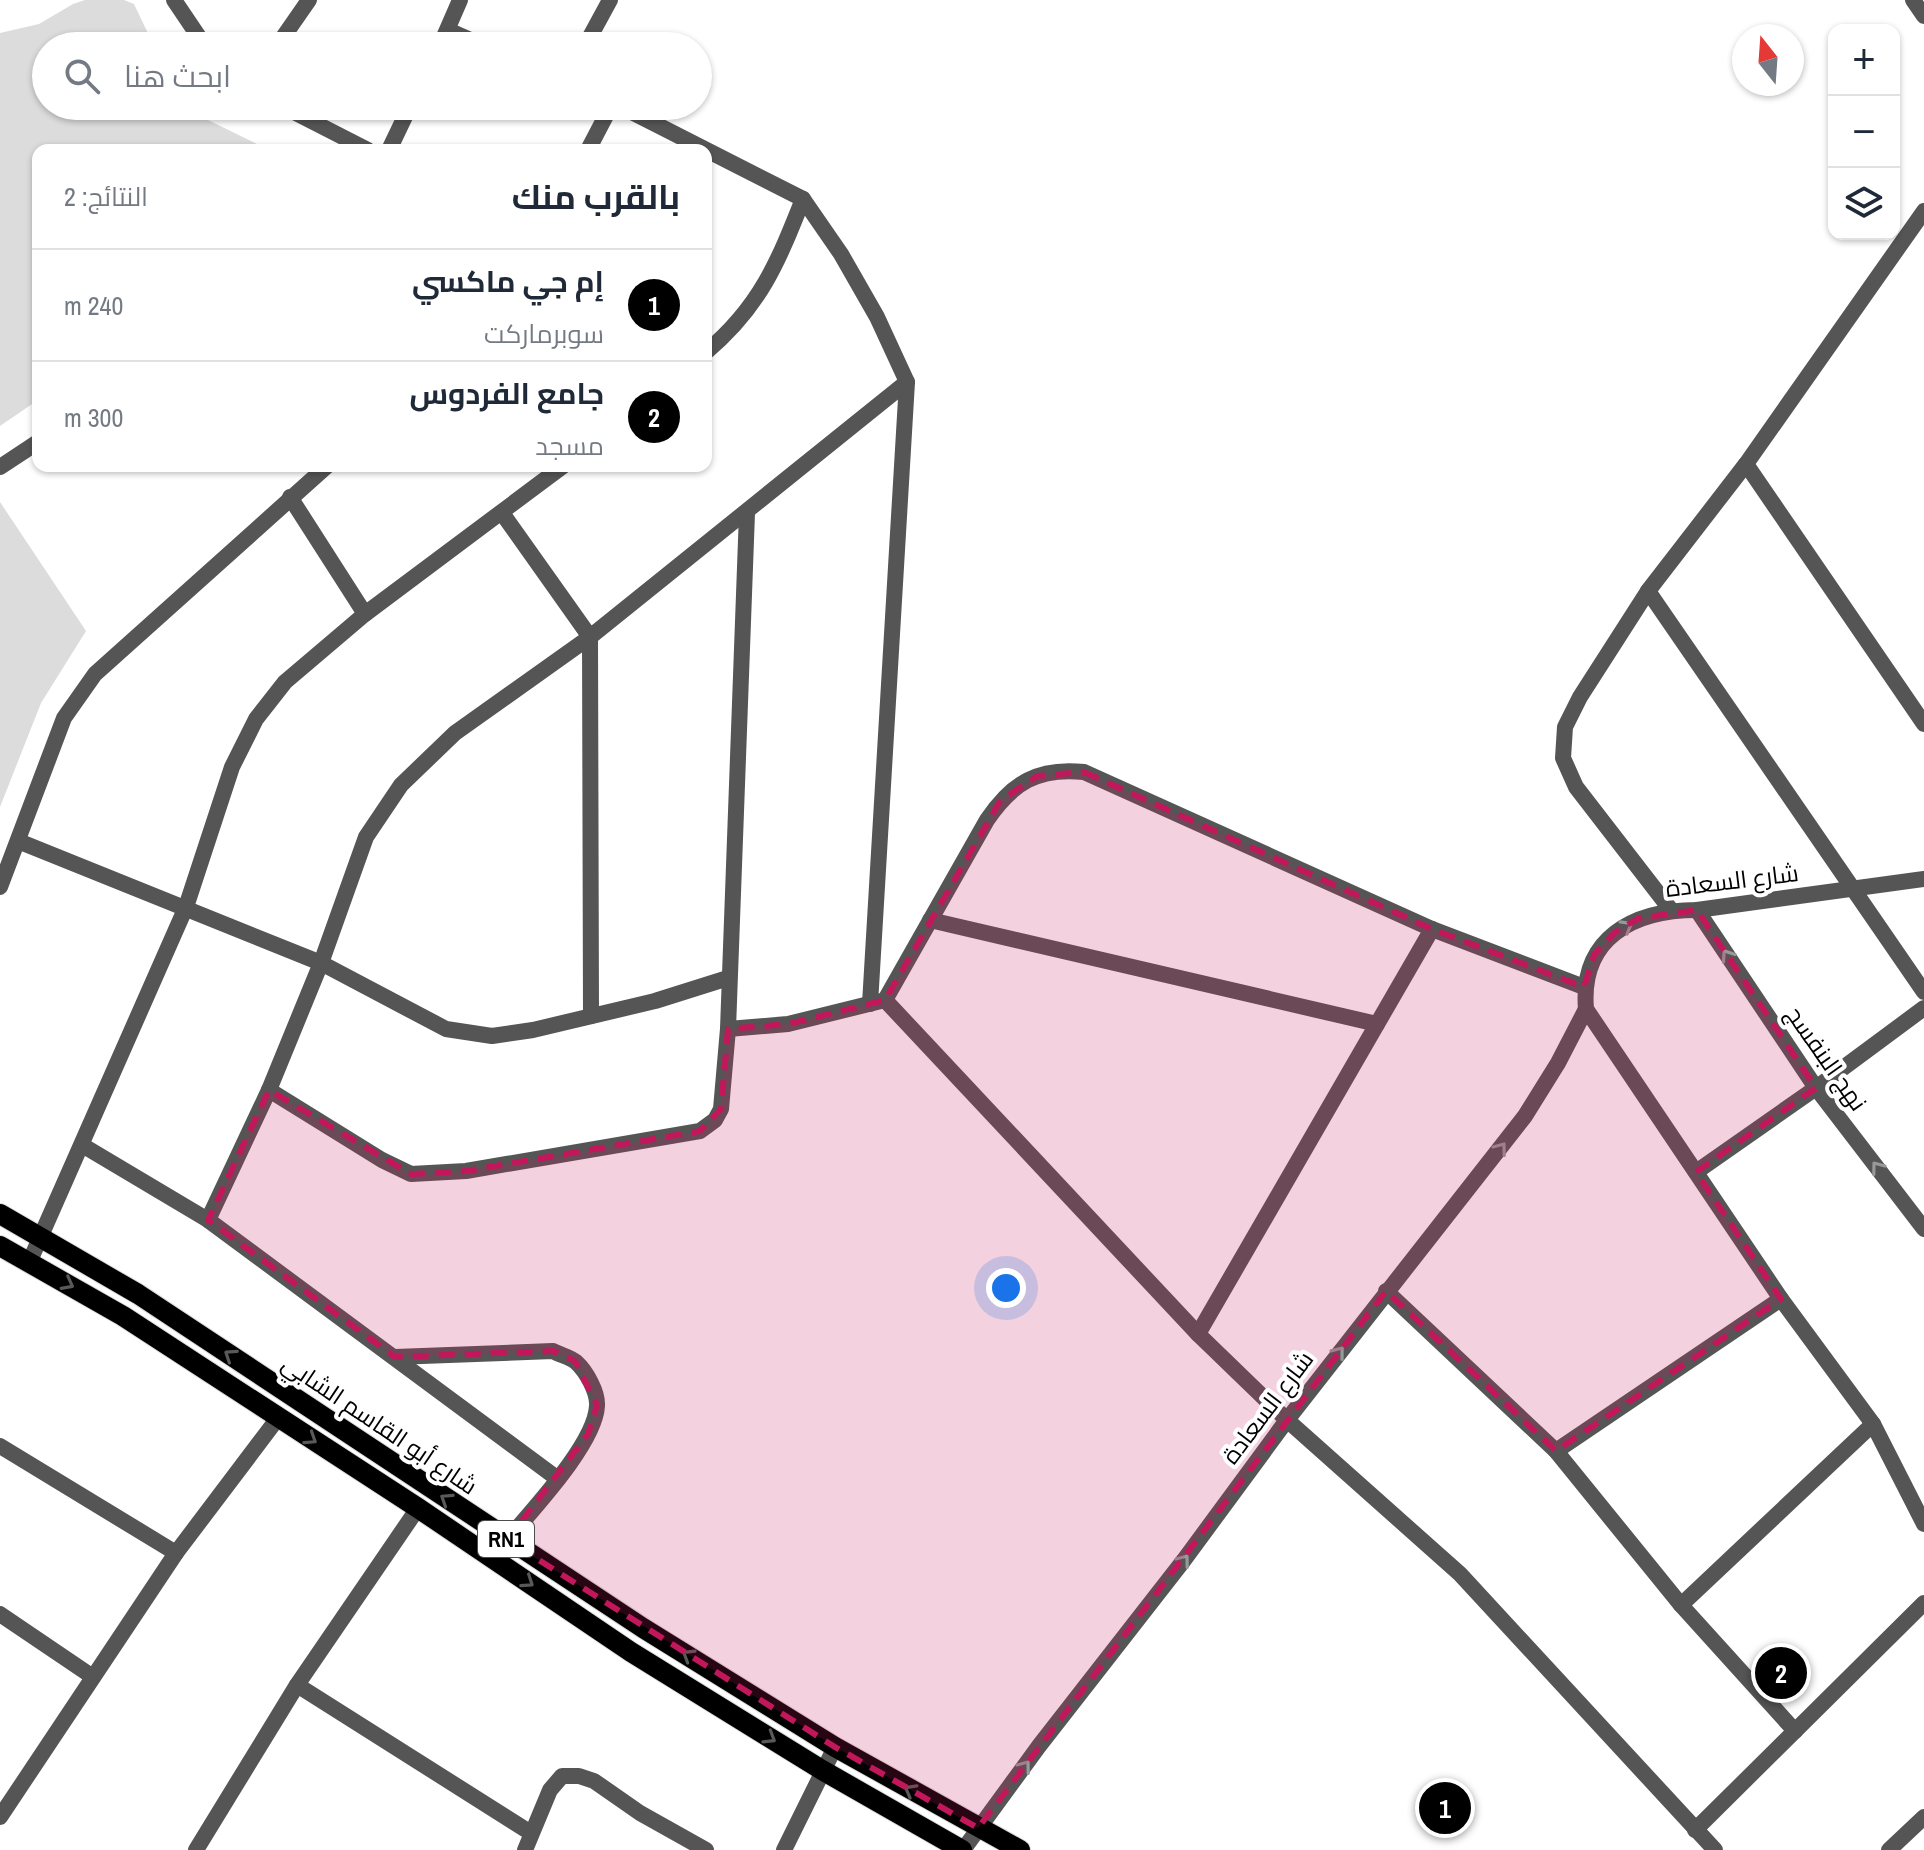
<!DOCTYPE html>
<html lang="ar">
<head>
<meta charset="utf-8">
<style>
	:root { --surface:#fff; --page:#f2f2f3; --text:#1f2937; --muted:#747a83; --line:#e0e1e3; --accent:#000 }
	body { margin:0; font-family:"Archivo Narrow",Cairo,sans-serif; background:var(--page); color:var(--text); direction:rtl }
	.controls { position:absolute; right:24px; top:24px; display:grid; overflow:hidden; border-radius:16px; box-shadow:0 2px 6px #0004 }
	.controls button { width:72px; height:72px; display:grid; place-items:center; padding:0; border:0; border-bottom:2px solid var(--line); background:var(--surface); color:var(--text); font:40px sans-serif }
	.compass { position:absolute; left:1732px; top:24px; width:72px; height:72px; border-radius:50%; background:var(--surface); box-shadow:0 2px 6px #0004; rotate:343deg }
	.you { position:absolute; left:1006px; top:1288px; width:28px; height:28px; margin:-20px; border:6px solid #fff; border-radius:50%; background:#1a73e8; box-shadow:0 0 0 12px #1a73e833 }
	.badge { display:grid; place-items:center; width:52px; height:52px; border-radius:50%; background:var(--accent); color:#fff; font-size:26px; font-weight:700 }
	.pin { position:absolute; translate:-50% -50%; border:4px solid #fff; box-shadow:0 2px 8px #0006 }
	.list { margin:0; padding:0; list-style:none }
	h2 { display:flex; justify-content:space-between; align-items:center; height:104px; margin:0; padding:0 32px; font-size:34px }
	h2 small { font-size:26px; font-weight:400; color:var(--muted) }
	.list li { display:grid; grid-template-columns:52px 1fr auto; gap:24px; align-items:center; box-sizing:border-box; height:112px; padding:0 32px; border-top:2px solid var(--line) }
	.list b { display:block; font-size:30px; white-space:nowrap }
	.list p { margin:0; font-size:26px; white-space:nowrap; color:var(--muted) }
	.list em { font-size:26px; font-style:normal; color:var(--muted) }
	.icon { flex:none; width:44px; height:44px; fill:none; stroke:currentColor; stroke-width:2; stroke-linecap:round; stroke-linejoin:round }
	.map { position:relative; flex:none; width:1924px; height:1850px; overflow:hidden; direction:ltr }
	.search { position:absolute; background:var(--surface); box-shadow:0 2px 6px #0004; left:32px; top:32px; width:680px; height:88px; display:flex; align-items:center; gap:20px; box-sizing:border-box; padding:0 28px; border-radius:44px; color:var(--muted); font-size:30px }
	.panel { position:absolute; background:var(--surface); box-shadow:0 2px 6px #0004; left:32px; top:144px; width:680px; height:328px; border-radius:16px; direction:rtl }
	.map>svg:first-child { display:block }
</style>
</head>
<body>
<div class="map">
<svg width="1924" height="1850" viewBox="0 0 1924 1850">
	<rect width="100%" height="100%" fill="#fff"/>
	<g fill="#dcdcdc">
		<polygon points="85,0 124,0 134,4 154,46 46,46 46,106 198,106 208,120 269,150 38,150 38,400 0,426 0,33 39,24 73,4"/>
		<polygon points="0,502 86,631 41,703 0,807"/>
	</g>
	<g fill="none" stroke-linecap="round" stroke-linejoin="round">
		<g stroke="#dbdbdb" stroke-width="22">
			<g id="primary">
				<polyline points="0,1214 138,1294 643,1628 835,1747 1020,1850"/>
				<polyline points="0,1246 123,1316 418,1508 631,1652 822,1770 962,1850"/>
			</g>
		</g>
		<g stroke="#555" stroke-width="16">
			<polyline points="174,0 205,46"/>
			<polyline points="1913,0 1924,16"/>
			<polyline points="448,30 484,46"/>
			<polyline points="277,46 309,0"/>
			<polyline points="440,46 460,0"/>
			<polyline points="585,46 610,0"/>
			<polyline points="282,106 368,150"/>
			<polyline points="620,106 803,199 841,254 877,317 907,382 870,1004"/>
			<polyline points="389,150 410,106"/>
			<polyline points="588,150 611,106"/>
			<path d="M 706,352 C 760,307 778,262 803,199"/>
			<polyline points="1746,464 1924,724"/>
			<polyline points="0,467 38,442"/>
			<polyline points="290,497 365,614"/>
			<polyline points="502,513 590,637 591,1016"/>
			<polyline points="1648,591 1924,992"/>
			<polyline points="18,841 321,963 446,1029 492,1036 533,1030 655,1001 728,978"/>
			<path d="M 1924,879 L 1697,910 C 1633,910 1580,938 1586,1009 L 1781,1299 L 1873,1424 L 1924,1524"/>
			<polyline points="0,887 64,718 95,674 327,466"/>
			<polyline points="1671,910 1576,787 1563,758 1565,727 1580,697 1648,591 1746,464 1924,211"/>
			<polyline points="1697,910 1816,1088 1924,1229"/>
			<polyline points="930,920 1377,1024"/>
			<polyline points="885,1000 1198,1334 1287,1420 1460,1574 1715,1850"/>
			<path d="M 728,1029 L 788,1024 L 885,1000 L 987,820 C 1012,783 1038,767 1084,772 L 1432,929 L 1584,987"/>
			<polyline points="269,1090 382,1160 411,1174 466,1171 700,1131 715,1120 721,1109 728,1029 747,513"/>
			<polyline points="82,1145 208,1220 558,1479"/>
			<polyline points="1696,1172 1816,1088 1924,1008"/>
			<polyline points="208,1220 269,1090 321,963 366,837 401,785 455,733 590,637 907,382"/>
			<polyline points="29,1263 186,907 232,767 256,719 285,682 365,614 563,466"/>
			<polyline points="1386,1291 1556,1451 1681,1605 1795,1731"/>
			<polyline points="1198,1334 1432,929"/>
			<path d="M 395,1357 L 553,1351 C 560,1355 570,1357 576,1362 C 586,1371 598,1392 597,1406 C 595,1444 532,1510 507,1540"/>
			<polyline points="0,1446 176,1553"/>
			<polyline points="1556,1451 1781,1299"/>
			<polyline points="1681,1605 1873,1424"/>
			<polyline points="0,1614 93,1677"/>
			<polyline points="297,1685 531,1833"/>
			<polyline points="0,1817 176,1553 278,1418"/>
			<polyline points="1695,1830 1924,1603"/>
			<polyline points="196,1850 297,1685 418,1508"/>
			<polyline points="525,1850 550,1790 562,1776 579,1776 594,1781 640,1813 706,1850"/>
			<polyline points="784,1850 835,1747"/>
			<polyline points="963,1850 1039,1746 1184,1560 1287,1420 1525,1116 1558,1063 1586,1009"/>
			<polyline points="1889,1850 1924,1817"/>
		</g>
		<use href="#primary" stroke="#000" stroke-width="20"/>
	</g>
	<defs><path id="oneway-chevron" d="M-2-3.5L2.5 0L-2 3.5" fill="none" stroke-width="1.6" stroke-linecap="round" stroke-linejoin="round" transform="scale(2)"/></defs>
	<g stroke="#999">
		<use href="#oneway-chevron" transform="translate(1627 926) rotate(-30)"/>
		<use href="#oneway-chevron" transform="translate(1727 955) rotate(-124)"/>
		<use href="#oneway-chevron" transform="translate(1501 1148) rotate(-53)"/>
		<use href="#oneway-chevron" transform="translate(1877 1167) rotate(-127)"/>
		<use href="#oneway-chevron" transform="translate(1339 1352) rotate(-52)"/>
		<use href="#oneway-chevron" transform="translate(1184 1560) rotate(-53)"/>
		<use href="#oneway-chevron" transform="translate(1025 1766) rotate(-53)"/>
	</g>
	<g stroke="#595959">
		<use href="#oneway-chevron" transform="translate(68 1284) rotate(28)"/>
		<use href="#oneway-chevron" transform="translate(230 1355) rotate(-146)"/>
		<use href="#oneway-chevron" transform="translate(311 1439) rotate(33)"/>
		<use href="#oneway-chevron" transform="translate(446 1499) rotate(-147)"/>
		<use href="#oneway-chevron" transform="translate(528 1582) rotate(34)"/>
		<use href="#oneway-chevron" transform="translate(688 1655) rotate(-148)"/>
		<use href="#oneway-chevron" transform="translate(770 1738) rotate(32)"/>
		<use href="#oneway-chevron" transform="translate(910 1790) rotate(-151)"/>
	</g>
	<path fill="#c2185b" fill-opacity="0.2" stroke="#c2185b" stroke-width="6" stroke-dasharray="16 10" stroke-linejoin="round" d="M 1084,772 L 1432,929 L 1584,987 L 1594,955 L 1615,932 L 1639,918 L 1697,910 L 1816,1088 L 1696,1172 L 1781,1299 L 1556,1451 L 1386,1291 L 978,1828 L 835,1747 L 507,1540 L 588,1434 L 597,1405 L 575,1361 L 553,1351 L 395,1357 L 208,1220 L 269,1090 L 411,1174 L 466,1171 L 700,1131 L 721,1109 L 728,1029 L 788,1024 L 885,1000 L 1000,801 L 1037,776 Z"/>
	<g text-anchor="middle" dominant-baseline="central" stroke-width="8" stroke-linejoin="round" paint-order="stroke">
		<rect fill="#fff" stroke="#4c4c4c" stroke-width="2" x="478" y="1521" width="56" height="36" rx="6"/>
		<g font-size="22" font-weight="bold" fill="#000">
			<text x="506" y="1539">RN1</text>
		</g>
		<g font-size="24" fill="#000" stroke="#fff">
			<text transform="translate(1732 880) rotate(-7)">شارع السعادة</text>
			<text transform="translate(1827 1058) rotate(55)">نهج البنفسج</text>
			<text transform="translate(1267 1407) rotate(-53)">شارع السعادة</text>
			<text transform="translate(380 1424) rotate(34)">شارع أبو القاسم الشابي</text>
		</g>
	</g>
</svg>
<div class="controls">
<button>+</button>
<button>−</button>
<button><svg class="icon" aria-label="layers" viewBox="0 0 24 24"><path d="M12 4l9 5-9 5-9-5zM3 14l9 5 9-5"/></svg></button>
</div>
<svg class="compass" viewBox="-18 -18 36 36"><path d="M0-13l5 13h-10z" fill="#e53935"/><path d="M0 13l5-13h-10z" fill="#747a83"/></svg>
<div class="you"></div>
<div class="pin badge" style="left:1445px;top:1808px">1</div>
<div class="pin badge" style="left:1781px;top:1673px">2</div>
<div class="search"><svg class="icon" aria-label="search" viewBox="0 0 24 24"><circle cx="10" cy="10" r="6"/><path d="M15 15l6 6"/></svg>ابحث هنا</div>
<section class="panel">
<h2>بالقرب منك<small>النتائج: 2</small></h2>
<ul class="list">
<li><span class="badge">1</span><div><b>إم جي ماكسي</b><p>سوبرماركت</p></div><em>240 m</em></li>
<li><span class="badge">2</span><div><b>جامع الفردوس</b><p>مسجد</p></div><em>300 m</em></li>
</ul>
</section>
</div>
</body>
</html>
